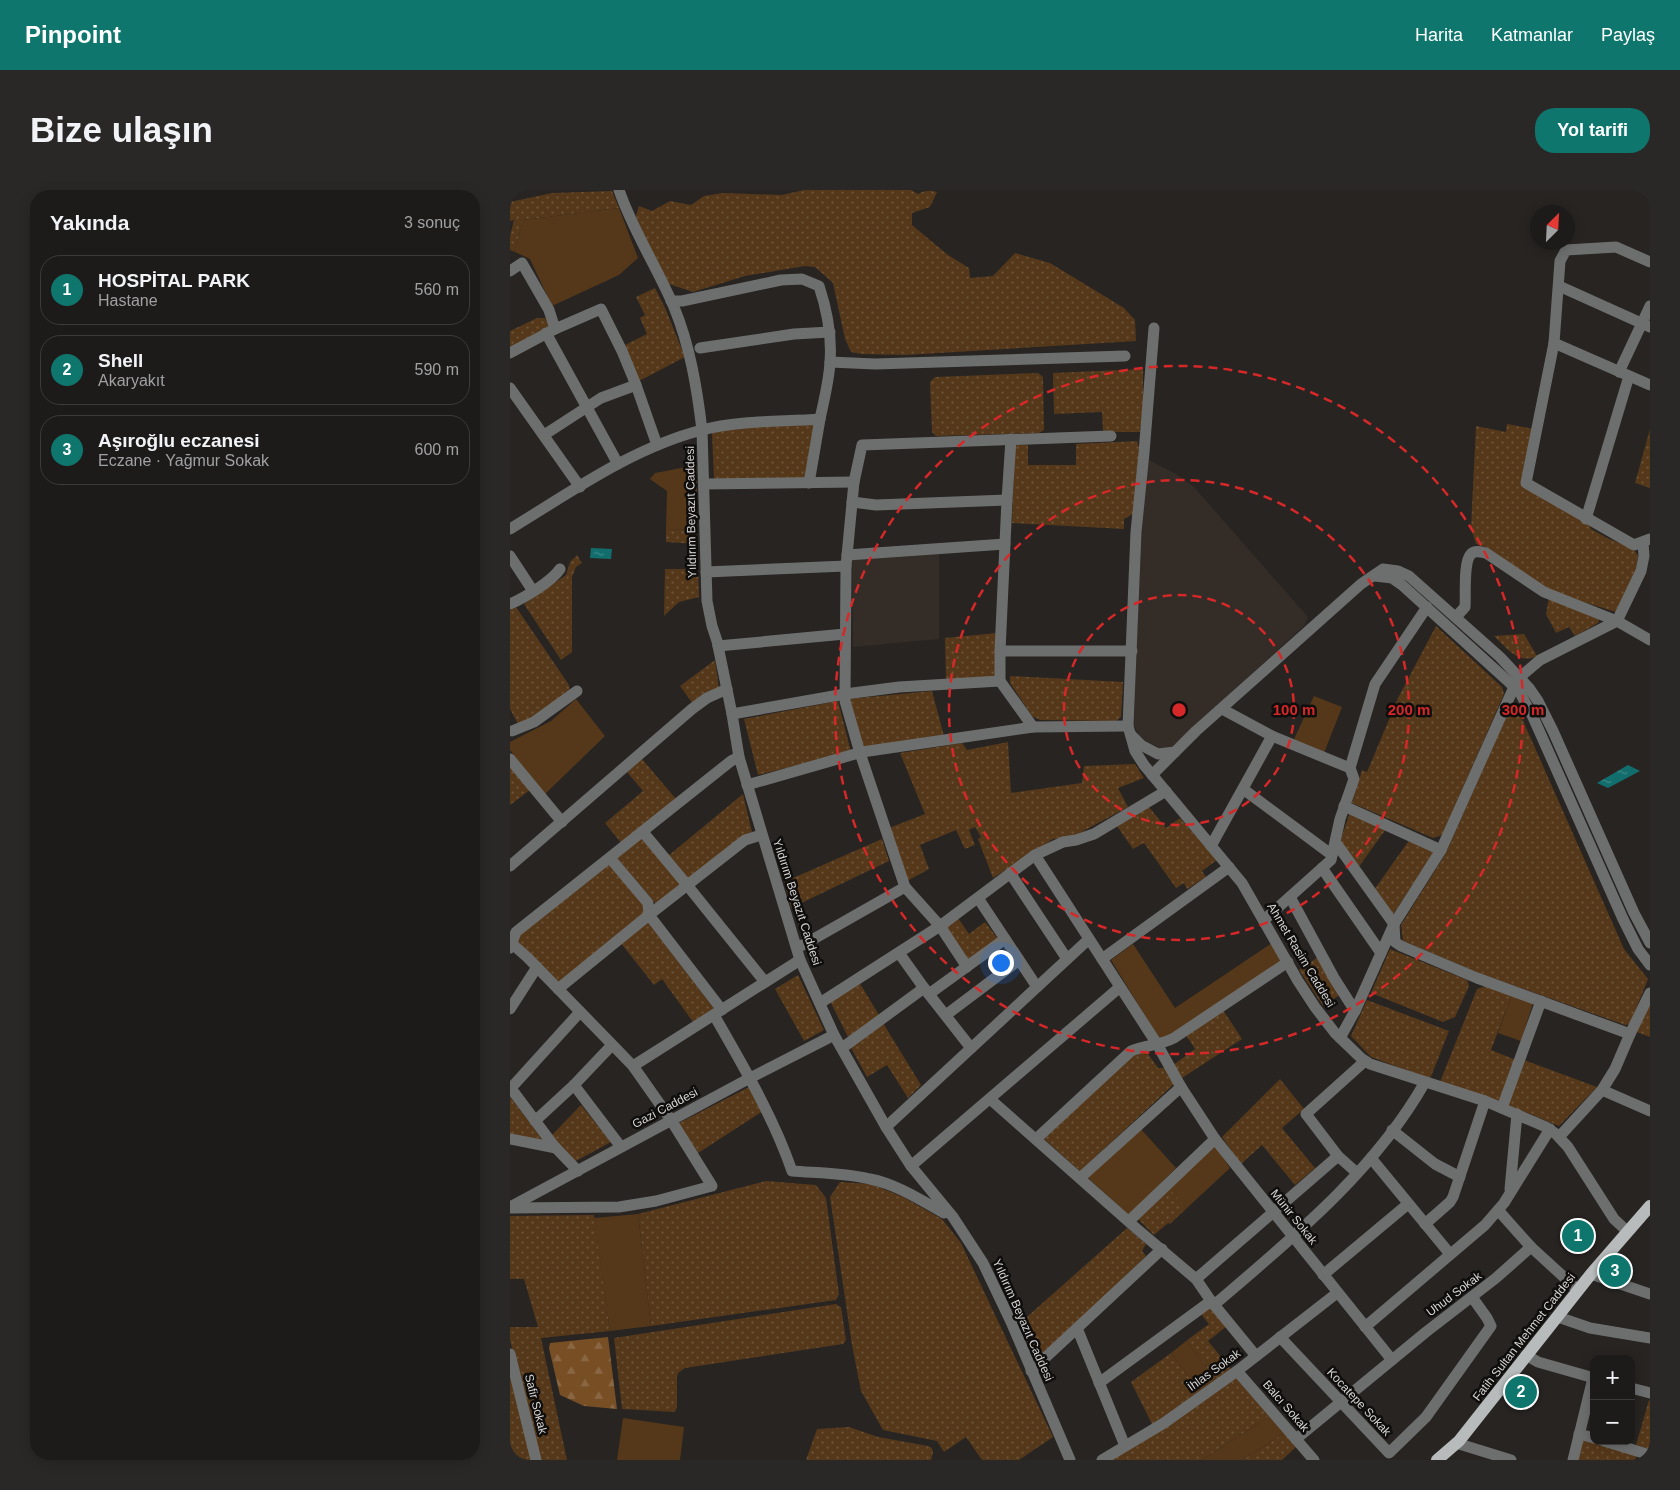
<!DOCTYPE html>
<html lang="tr">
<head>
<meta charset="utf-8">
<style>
	:root { --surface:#1d1b1a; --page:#2a2827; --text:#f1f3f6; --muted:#a0a1a2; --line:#3b3939; --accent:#0f766e }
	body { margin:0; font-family:Arial,sans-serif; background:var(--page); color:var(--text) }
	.controls { position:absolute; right:15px; bottom:15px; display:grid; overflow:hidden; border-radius:10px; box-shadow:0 2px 12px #0003 }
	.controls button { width:45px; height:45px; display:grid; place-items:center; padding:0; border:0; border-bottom:1px solid var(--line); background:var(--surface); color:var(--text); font:25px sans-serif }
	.compass { position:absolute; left:1020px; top:15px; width:45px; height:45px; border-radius:50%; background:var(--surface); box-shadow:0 2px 12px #0003; rotate:24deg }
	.you { position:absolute; left:490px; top:772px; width:18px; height:18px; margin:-12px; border:4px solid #fff; border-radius:50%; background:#1a73e8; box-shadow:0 0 0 8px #1a73e833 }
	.badge { display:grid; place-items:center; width:32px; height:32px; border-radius:50%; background:var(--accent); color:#fff; font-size:16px; font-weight:700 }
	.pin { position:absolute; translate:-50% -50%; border:2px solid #fff; box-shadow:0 1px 5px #0006 }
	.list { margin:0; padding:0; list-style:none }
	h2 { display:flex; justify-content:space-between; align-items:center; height:65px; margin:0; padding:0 20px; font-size:21px }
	h2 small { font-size:16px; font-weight:400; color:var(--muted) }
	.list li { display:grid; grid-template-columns:32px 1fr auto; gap:15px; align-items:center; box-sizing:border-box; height:70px; margin:0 10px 10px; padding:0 10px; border:1px solid var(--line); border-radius:20px }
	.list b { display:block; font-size:19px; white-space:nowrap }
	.list p { margin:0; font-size:16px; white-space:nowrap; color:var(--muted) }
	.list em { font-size:16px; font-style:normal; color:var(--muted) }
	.map { position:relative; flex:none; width:1140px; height:1270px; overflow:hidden; border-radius:20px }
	header { display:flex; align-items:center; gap:30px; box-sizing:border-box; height:70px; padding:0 25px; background:var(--accent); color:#fff }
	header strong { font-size:24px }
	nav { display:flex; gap:28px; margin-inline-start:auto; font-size:18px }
	.intro { display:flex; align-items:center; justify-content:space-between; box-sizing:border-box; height:120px; padding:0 30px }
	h1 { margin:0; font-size:35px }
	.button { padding:12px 22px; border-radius:20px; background:var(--accent); color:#fff; font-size:18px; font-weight:700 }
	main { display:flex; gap:30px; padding:0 30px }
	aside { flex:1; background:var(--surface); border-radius:20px; box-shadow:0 2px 12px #0003 }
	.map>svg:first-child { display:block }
</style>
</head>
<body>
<header>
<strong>Pinpoint</strong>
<nav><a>Harita</a><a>Katmanlar</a><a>Paylaş</a></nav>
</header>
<div class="intro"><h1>Bize ulaşın</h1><a class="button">Yol tarifi</a></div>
<main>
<aside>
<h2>Yakında<small>3 sonuç</small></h2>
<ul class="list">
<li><span class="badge">1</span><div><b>HOSPİTAL PARK</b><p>Hastane</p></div><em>560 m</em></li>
<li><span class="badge">2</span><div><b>Shell</b><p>Akaryakıt</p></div><em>590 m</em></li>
<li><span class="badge">3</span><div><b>Aşıroğlu eczanesi</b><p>Eczane · Yağmur Sokak</p></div><em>600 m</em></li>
</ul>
</aside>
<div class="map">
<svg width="1140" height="1270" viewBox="0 0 1140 1270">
	<defs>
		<pattern id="grass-dots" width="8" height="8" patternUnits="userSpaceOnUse" patternTransform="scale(1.25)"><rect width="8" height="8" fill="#55381a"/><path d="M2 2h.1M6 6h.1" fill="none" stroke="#6d543a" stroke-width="1.8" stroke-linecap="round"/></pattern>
		<pattern id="forest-firs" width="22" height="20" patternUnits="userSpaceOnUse" patternTransform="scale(1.25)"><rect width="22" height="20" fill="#784f25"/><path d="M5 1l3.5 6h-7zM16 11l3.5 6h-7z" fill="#8a6744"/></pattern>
		<pattern id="water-ripples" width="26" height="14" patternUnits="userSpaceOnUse" patternTransform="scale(1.25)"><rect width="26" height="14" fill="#116e6d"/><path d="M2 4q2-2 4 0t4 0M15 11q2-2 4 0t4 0" fill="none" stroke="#3e8888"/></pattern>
	</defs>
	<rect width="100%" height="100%" fill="#272422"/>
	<g fill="#332c27">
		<polygon points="639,270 666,284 684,297 798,427 795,435 662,557 651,559 636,551 629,545 624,535 629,354"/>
		<polygon points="429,361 429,449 343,457 342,370"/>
	</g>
	<g fill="url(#grass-dots)">
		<path d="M 294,0 L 401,0 L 408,4 C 415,0 420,0 427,2 L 420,17 L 402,23 L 402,35 L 438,65 L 459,78 L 460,88 L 483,86 L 505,63 L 540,73 L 614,118 L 625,130 L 626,151 L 395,165 L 351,164 L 341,162 L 335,149 L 323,93 L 305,77 L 295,76 L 235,86 L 183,102 L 159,94 L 134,46 L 126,26 L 129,16 L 142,21 L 160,11 L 181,15 L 194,6 L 213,3 L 272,5 Z"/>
		<polygon points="102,1 109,18 13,30 5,62 0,60 0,46 4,30 0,31 0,12 42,3"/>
		<polygon points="145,98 156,120 175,167 129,191 115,155 137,144 130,128 135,125 126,107"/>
		<polygon points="27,128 35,128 39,137 0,160 0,141"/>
		<polygon points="633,179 633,215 630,242 593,242 592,222 544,224 543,183"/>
		<polygon points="528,183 533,187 534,240 529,243 426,246 422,242 420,192 425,187"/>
		<polygon points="305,233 295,288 204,289 202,242 221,238"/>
		<polygon points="997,234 1024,239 1013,295 1079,334 1081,339 1097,348 1122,358 1128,365 1126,379 1106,422 1035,400 978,358 966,354 961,338 966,236 996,242"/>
		<polygon points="1140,239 1140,298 1125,293"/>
		<polygon points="627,251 629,258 623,324 614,329 614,339 502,333 505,255 518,255 518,275 566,275 566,254"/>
		<polygon points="156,339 187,340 187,354 156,352"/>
		<polygon points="67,365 72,373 66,377 62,387 62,462 51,470 14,414 56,385 60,372"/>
		<polygon points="155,379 188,379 189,407 169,412 154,426"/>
		<polygon points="1039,408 1090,427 1088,433 1065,446 1059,437 1046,443 1036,424"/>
		<polygon points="6,417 59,495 60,503 22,529 8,534 0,519 0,420"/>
		<polygon points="926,436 992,497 994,504 932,645 923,648 842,613 852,580 857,582 888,508"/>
		<polygon points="487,443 486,488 436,490 435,448"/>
		<path d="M 1014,444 L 1027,466 C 1008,475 997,458 984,446 Z"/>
		<polygon points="205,470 209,498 183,514 170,496"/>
		<polygon points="500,486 613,492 611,527 606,531 530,530 522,526 500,493"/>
		<polygon points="422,501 434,546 352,558 338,509"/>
		<polygon points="328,511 341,562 248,585 234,529"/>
		<polygon points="1006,515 1114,759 1138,789 1120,834 1115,835 969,783 893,751 891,735 936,663 1001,516"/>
		<polygon points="498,552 501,603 572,593 574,576 625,574 634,588 608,598 618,617 564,646 543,649 483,688 468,649 471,647 465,637 459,640 465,655 455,659 446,640 410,655 419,679 397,691 379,638 415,624 390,563 452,553 457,560"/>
		<polygon points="132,569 166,609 112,654 95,633 133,601 117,582"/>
		<polygon points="0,576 20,600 0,615"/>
		<polygon points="233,604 242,642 236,644 178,689 158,666"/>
		<polygon points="639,617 656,638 670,628 707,670 692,681 696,687 677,699 674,693 666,698 634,653 623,659 607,636"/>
		<polygon points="840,622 876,639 848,678 832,655 831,649"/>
		<polygon points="132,648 170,694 146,714 107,668"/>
		<polygon points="372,649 379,671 281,718 274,692"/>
		<polygon points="900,649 923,660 922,665 884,723 881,724 864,700"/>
		<polygon points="95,675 103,675 134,713 135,723 48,793 8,752 11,742"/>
		<polygon points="448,728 459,744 475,732 488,749 458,771 434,738"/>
		<polygon points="137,731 204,819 183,832 152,789 144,795 110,752"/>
		<polygon points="880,759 957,790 959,796 945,827 933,832 861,803"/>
		<polygon points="808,767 831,804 813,816 789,780"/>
		<polygon points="288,785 314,840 294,851 265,799"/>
		<polygon points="349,792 369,825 338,847 320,811"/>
		<polygon points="976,796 1002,805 981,860 1006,870 990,912 930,892 967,799"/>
		<polygon points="1140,804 1140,847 1124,841"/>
		<polygon points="857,810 939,841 920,889 861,867 841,846"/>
		<polygon points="713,820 732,849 672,888 663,875 685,859 676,845"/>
		<polygon points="373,833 411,895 398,908 377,875 357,887 340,856"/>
		<polygon points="636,861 648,878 655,878 663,890 663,895 570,981 534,949 620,867"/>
		<polygon points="1014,870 1087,897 1049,936 998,915"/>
		<polygon points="770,889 794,919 772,938 805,978 785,995 752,955 731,974 712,947"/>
		<polygon points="239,897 253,921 185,965 167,934"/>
		<polygon points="0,907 35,953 0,945"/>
		<polygon points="71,915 101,952 64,972 41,946"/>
		<polygon points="256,991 306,995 316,1008 329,1104 326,1110 141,1136 128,1024"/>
		<polygon points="330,992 361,994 393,1007 432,1029 451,1053 543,1247 509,1270 472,1270 456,1247 434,1262 427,1251 373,1240 351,1201 342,1155 320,1007"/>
		<polygon points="659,998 677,1018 660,1034 658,1033 644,1045 627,1028"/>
		<polygon points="84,1025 100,1141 31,1148 57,1270 29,1270 0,1150 0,1137 28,1137 14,1089 0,1089 0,1026"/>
		<polygon points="617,1038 636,1054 632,1061 636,1066 526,1171 509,1134"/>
		<polygon points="326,1114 331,1117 336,1150 333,1154 175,1178 168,1183 167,1187 167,1217 165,1222 112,1219 104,1148"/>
		<polygon points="701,1116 717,1136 698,1151 721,1179 706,1190 676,1151 699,1134 691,1124"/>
		<polygon points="661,1163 691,1202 643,1236 621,1192"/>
		<polygon points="0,1178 22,1270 0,1270"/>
		<polygon points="727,1187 760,1226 692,1270 601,1270"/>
		<polygon points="1139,1210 1140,1211 1140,1259 1126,1255"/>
		<polygon points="339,1237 368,1247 418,1256 422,1258 423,1263 421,1270 296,1270 307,1239"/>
		<polygon points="774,1243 786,1257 772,1270 732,1270"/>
		<polygon points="1073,1248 1127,1264 1125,1270 1068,1270"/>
	</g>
	<polygon fill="url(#forest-firs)" points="98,1147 107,1219 74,1216 50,1205 39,1158 40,1153"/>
	<g fill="#55381a">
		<polygon points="109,18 128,68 109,85 42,116 20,69 5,62 13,30"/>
		<polygon points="187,275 187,340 156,339 157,301 140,289 145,283"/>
		<polygon points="804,506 832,517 814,563 784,552 785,547"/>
		<polygon points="66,509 95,546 34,605 0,560 0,552 41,531"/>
		<polygon points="762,753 772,771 654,849 648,847 601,770 623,754 665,818"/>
		<polygon points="1002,805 1023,813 1011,851 988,843"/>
		<polygon points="630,938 666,978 619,1025 577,987"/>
		<polygon points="705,956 720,978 677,1018 659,999"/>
		<polygon points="128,1024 141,1136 100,1141 84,1028"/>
		<polygon points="676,1151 706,1190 691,1202 661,1163"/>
		<polygon points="760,1226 774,1243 732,1270 692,1270"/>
		<polygon points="113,1228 174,1237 170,1270 107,1270"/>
	</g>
	<g fill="url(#water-ripples)">
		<polygon points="81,358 102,359 101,369 80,368"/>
		<polygon points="1118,575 1130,581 1098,598 1087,593"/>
	</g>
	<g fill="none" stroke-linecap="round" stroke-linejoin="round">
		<g stroke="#6d6f6f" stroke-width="11">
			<path d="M 109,0 C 123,41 147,77 164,117 C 180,156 187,198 192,240 L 197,411 L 202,436 L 207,451 L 222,524 L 229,567 L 290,770 L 324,845 L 376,937 L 401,976 L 443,1027 L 473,1073 L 502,1134 L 560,1270"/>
			<polyline points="1140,72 1106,57 1056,60 1050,71 1044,153 1016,293 1124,355 1140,349"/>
			<polyline points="0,81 12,73 39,120 45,139"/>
			<polyline points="1049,96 1140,137"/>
			<path d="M 161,111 L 172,111 L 271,90 L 292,89 L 309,96 C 317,120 322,146 320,172 C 319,191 314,210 310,229"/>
			<polyline points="644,138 634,263 626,342 618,536 625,561 634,575 732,693 788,791 805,817 825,843 851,868 860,874 975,911 1036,937 1046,944 1058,957 1104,1029 1117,1041"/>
			<polyline points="36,143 108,274"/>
			<polyline points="1044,153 1140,195"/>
			<polyline points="190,158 284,144 320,142"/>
			<polyline points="0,163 45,139 91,119 112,161 126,195 147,255"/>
			<polyline points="320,172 365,174 615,166"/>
			<polyline points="1109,182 1140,116"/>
			<polyline points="0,198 70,297"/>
			<polyline points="34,245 91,208 126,195"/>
			<polyline points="501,249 497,310 490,461 490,491 523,537"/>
			<polyline points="194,294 344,292"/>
			<polyline points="342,312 366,315 497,310"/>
			<polyline points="1076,329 1119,186"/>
			<path d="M 0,339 C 61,302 122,258 192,240 C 229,230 272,232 310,229 L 299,293"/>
			<polyline points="337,365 495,354"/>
			<polyline points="0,366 23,401"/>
			<polyline points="196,382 336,376"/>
			<polyline points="865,386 882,388 892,395 1000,493 1010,503 1023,527 1113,729 1128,759 1140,775"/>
			<path d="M 0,414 C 14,408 41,392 50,379"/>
			<path d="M 946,427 L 955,417 C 956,405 953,372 961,364 C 965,360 971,362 976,363 L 1034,402 L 1107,431 L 1140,450"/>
			<polyline points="208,456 335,444"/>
			<polyline points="490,461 622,461"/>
			<polyline points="712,519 762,546 840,578"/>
			<polyline points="222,524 335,504 389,497 490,491"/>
			<polyline points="2,541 24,532 67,501"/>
			<polyline points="621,545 631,555 648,564 665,562"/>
			<polyline points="0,569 52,632"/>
			<polyline points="642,585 686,541 851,394 873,379 888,381 899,386 990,467 1019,498 1028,511 1043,541 1124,723 1140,753"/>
			<polyline points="237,595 352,562 523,537 618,536"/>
			<polyline points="733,599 822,665"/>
			<polyline points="133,642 177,695 255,792"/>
			<polyline points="826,653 884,734 885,752 891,756 967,788 1120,844"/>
			<polyline points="701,656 762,546"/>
			<polyline points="931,660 1004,497 1010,487 1030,470 1107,431 1131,381 1134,366 1133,353"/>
			<polyline points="525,665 647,854 671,897 570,988"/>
			<polyline points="100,668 138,713 139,725 212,820"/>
			<polyline points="0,676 182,519 197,508 217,499"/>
			<polyline points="812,678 871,763"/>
			<polyline points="500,683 557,769"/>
			<polyline points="780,707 824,788 845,821"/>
			<polyline points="468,708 527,797"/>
			<polyline points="754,730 821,670 830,629 844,589 840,578 865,494 917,417"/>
			<polyline points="0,752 17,767 123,876 161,930 202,996 146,1011 109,1017 0,1018"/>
			<polyline points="286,756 293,755 395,697"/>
			<polyline points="0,758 6,742 221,571 229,567"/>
			<polyline points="389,763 414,798 461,858"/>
			<polyline points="592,769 719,677"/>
			<polyline points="457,777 430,736 395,697 350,563 335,511 336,376 344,292 352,255 601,246"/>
			<polyline points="48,799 139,725 235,650 251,645"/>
			<polyline points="419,804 495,749"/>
			<polyline points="310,813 430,736 525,665 553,652 566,650 584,644 656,601"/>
			<polyline points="0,819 27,777"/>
			<path d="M 204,825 C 233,876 263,926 282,981 C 308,983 335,983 360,989 C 386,994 411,1010 434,1023"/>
			<polyline points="436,825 509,770"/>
			<polyline points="830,848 846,819 884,734 931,660 834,616"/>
			<polyline points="332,858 414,798"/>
			<polyline points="123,876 290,770"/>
			<polyline points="64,895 111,957"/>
			<polyline points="0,897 44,956 68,981"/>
			<polyline points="671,897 705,949 882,1170"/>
			<polyline points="1,898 70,822"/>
			<polyline points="1092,900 1140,921"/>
			<polyline points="480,909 627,1039 686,1089 701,1111 746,1166"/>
			<polyline points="992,918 1031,811"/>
			<polyline points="25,931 64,895 102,855"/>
			<polyline points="376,937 579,749"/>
			<polyline points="882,940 925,974 950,987"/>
			<polyline points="1049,947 1092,900 1105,879 1120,844 1140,803"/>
			<polyline points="0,949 46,958"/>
			<path d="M 526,949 L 621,861 C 635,855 651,855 664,848 L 778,772"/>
			<polyline points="861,968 940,1064"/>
			<polyline points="401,976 610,797"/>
			<polyline points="847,983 828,966 796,924 855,871"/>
			<polyline points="1000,999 1007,924"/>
			<polyline points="2,1016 240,888 324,845"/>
			<polyline points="988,1020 1021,1057 1068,1100"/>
			<polyline points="619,1031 705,949"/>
			<polyline points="915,1034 940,1012 943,1007 975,911"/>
			<polyline points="1081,1084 1140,1104"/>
			<polyline points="813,1085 898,1014"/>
			<polyline points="686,1089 828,966"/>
			<path d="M 704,1115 C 781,1049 865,981 915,892"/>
			<polyline points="1048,1127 1080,1138 1140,1148"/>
			<polyline points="855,1137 975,1035 994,1013 1040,939"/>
			<polyline points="567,1138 615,1256"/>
			<polyline points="770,1147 879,1263 916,1227 981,1136 977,1128 962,1107"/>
			<polyline points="0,1164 26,1270"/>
			<polyline points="1016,1165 1028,1172 1084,1188"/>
			<polyline points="521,1181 652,1059"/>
			<polyline points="727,1181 804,1270"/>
			<polyline points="589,1193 701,1111"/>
			<polyline points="1121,1198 1140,1203"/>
			<polyline points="1069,1244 1084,1248"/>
			<polyline points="786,1249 916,1142 986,1088 1021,1057"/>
			<polyline points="1094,1251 1140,1265"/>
			<polyline points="946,1253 1001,1270"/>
			<polyline points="592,1270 654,1233 727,1181 827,1103"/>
			<polyline points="1063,1270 1083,1188"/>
		</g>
		<polyline stroke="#b7bbbb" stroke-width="12" points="927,1270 949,1251 1081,1084 1140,1016"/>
	</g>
	<g fill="none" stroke="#d62828" stroke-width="2.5" stroke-dasharray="9 6">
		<circle cx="669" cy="520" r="115"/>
		<circle cx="669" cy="520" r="230"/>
		<circle cx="669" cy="520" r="344"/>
	</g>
	<g text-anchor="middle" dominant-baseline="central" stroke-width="5" stroke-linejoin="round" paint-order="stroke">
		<g font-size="12" fill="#d6d5d3" stroke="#0f0e0d">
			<text transform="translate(181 322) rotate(-91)">Yıldırım Beyazıt Caddesi</text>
			<text transform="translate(287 712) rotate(72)">Yıldırım Beyazıt Caddesi</text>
			<text transform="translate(791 765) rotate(59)">Ahmet Rasim Caddesi</text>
			<text transform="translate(155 918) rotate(-28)">Gazi Caddesi</text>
			<text transform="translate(784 1027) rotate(51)">Münir Sokak</text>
			<text transform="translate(944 1104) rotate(-37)">Uhud Sokak</text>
			<text transform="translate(513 1130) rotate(66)">Yıldırım Beyazıt Caddesi</text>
			<text transform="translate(1014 1147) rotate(-52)">Fatih Sultan Mehmet Caddesi</text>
			<text transform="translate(704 1180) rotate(-36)">İhlas Sokak</text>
			<text transform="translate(849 1212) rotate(47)">Kocatepe Sokak</text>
			<text transform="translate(26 1214) rotate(76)">Safir Sokak</text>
			<text transform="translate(776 1216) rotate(49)">Balcı Sokak</text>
		</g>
	</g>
	<circle cx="669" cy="520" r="8" fill="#d62828" stroke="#0f0e0d" stroke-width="2.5"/>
	<g font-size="15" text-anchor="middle" font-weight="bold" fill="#d62828" stroke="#0f0e0d" stroke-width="5" stroke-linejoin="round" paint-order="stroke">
		<text x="784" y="525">100 m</text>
		<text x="899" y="525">200 m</text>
		<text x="1013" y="525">300 m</text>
	</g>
</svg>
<div class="controls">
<button>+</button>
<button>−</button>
</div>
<svg class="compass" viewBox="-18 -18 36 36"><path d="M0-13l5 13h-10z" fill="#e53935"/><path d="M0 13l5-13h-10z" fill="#a0a1a2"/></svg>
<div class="you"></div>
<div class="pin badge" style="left:1068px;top:1046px">1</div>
<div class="pin badge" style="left:1011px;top:1202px">2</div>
<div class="pin badge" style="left:1105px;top:1081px">3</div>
</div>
</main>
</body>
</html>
